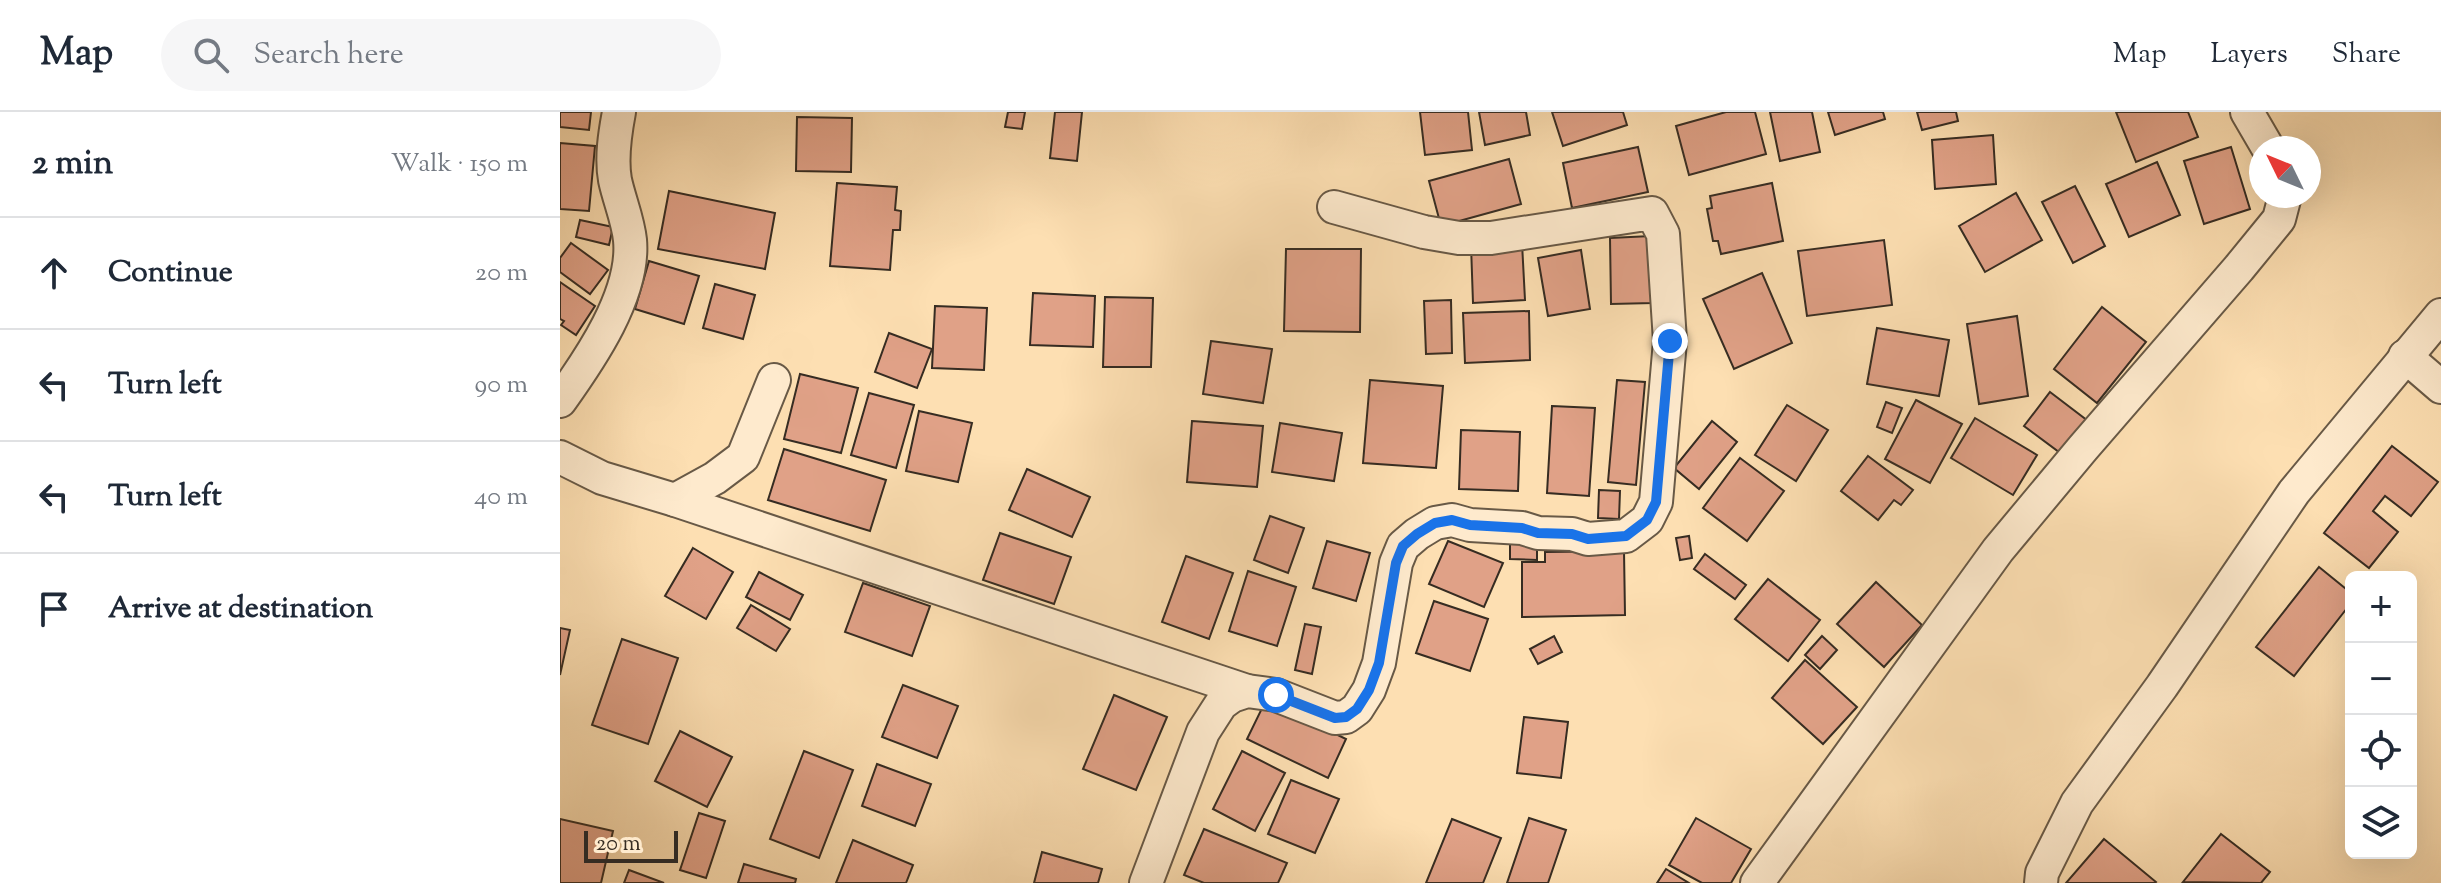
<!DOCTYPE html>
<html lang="en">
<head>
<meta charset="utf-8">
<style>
	:root { --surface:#fff; --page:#f6f6f7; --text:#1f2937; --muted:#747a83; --line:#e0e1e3 }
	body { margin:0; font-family:"Sorts Mill Goudy",serif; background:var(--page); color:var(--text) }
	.controls { position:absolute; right:24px; bottom:24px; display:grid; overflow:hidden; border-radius:12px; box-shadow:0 8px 32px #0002 }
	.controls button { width:72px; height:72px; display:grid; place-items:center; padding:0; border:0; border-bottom:2px solid var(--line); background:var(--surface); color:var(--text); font:40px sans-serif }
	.compass { position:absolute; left:1689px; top:24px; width:72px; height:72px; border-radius:50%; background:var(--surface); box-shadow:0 8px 32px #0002; rotate:313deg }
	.scale { position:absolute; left:24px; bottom:20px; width:94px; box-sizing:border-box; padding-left:8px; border:4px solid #362c22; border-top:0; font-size:22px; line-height:28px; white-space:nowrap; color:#362c22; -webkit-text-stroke:6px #feeacd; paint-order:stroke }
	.stop { position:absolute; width:24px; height:24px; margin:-18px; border:6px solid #1a73e8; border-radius:50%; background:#fff }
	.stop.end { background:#1a73e8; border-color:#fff; box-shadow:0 2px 8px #0008 }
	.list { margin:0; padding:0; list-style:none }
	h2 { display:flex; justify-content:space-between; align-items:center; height:104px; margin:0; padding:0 32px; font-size:34px }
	h2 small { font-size:26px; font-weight:400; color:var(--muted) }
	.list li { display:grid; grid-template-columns:52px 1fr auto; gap:24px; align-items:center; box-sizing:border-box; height:112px; padding:0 32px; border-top:2px solid var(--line) }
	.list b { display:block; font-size:30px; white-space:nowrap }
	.list em { font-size:26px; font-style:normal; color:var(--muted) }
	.icon { flex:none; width:44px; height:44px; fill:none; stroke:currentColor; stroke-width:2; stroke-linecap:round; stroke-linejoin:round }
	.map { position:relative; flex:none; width:1881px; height:771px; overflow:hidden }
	header { display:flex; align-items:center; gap:48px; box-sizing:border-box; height:112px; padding:0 40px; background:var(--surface); border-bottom:2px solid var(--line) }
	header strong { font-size:38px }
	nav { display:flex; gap:44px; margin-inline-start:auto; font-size:28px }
	.search { width:560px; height:72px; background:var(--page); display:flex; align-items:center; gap:20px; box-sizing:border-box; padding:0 28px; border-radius:44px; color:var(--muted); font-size:30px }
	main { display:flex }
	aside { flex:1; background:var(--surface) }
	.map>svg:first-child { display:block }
</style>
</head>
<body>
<header>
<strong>Map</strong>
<div class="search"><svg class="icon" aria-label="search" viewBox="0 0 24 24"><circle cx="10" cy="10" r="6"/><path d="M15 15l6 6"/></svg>Search here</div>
<nav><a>Map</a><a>Layers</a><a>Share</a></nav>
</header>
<main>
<aside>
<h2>2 min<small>Walk · 150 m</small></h2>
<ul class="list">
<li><svg class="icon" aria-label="ahead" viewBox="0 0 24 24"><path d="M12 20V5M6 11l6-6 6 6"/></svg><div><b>Continue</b></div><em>20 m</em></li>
<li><svg class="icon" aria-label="left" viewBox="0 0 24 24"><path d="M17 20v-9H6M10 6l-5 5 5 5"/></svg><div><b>Turn left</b></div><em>90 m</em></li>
<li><svg class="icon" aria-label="left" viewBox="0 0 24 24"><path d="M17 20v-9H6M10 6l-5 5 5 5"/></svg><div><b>Turn left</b></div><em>40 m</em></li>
<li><svg class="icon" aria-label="arrive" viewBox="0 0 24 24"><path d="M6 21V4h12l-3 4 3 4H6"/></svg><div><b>Arrive at destination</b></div></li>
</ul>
</aside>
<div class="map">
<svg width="1881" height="771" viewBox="0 0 1881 771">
	<rect width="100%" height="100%" fill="#fddfb2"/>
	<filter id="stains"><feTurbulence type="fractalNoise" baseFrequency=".0025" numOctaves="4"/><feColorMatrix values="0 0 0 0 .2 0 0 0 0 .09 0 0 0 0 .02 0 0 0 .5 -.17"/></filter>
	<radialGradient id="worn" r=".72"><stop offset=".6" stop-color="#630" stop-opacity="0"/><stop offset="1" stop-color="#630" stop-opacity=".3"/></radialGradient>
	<g fill="#e0a187" stroke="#362c22" stroke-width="2">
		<polygon points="0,0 31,0 29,18 0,15"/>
		<polygon points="448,0 465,0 462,17 445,15"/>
		<polygon points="495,0 522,0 517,49 490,46"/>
		<polygon points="860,0 908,0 912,38 865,43"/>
		<polygon points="919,0 966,0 970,23 925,33"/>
		<polygon points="992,0 1063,0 1067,13 1003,34"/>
		<polygon points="1166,0 1195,0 1206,42 1129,63 1116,14"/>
		<polygon points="1210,0 1252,0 1260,40 1220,49"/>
		<polygon points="1268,0 1323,0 1325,7 1275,23"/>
		<polygon points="1357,0 1396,0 1398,9 1362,18"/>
		<polygon points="1556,0 1628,0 1638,25 1576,50"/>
		<polygon points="237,5 292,6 291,60 236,59"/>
		<polygon points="1433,23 1436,72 1375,77 1372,28"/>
		<polygon points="0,31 35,34 29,99 0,97"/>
		<polygon points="1078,35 1088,80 1012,96 1003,51"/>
		<polygon points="1671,35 1690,97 1644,112 1624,49"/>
		<polygon points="949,47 961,92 881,114 869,69"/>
		<polygon points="1597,50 1620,103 1569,125 1546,72"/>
		<polygon points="277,71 337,75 335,98 341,99 340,118 333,118 330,158 270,154"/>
		<polygon points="1212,71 1223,129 1161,142 1158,129 1153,129 1147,97 1152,96 1150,84"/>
		<polygon points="1515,74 1545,134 1513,151 1482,90"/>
		<polygon points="109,79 215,101 205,157 98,137"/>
		<polygon points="1456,81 1482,128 1425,160 1399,114"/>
		<polygon points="20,108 53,115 49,133 16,125"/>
		<polygon points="1091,124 1093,191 1051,192 1050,126"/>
		<polygon points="1324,128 1332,193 1247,204 1238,139"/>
		<polygon points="11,131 48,158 30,182 0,160 0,146"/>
		<polygon points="962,131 965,188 913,191 911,133"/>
		<polygon points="726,137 801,137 800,220 724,219"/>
		<polygon points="1021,138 1030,197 988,204 978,146"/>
		<polygon points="89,149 139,164 124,212 75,197"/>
		<polygon points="1202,161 1232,231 1174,257 1143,187"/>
		<polygon points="0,170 35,194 16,223 1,213 4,209 0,207"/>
		<polygon points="155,172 195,183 183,227 143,216"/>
		<polygon points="473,181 535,184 533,235 470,233"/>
		<polygon points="545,185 593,186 591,255 543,255"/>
		<polygon points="891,188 892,241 866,242 864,189"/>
		<polygon points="375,194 427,196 424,258 372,256"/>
		<polygon points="1542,195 1586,230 1537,291 1494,257"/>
		<polygon points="969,199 970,248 905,251 903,201"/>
		<polygon points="1457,204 1468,284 1419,292 1407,212"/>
		<polygon points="1317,216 1389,228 1379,284 1307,272"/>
		<polygon points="329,221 372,237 357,276 315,260"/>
		<polygon points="651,229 712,237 703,291 643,282"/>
		<polygon points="240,262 298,276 281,341 224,327"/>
		<polygon points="810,268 883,274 876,356 803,351"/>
		<polygon points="1057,268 1085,270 1076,373 1048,370"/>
		<polygon points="1490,280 1528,309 1503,343 1464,314"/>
		<polygon points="309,281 354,293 336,356 291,343"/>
		<polygon points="1356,288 1402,312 1370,371 1325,347"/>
		<polygon points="1326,290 1342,296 1332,321 1317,315"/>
		<polygon points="1227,293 1268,318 1236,369 1195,343"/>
		<polygon points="992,294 1035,296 1029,384 987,381"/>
		<polygon points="359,299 412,311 398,370 346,359"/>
		<polygon points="1415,306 1477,343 1453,383 1391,346"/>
		<polygon points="632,309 703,314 697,375 627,370"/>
		<polygon points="1152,309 1177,330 1139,377 1114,356"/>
		<polygon points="720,311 782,321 774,369 712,360"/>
		<polygon points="901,318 960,320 958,379 899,377"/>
		<polygon points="1832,334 1878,370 1851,404 1825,384 1813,399 1838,420 1809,456 1764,421"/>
		<polygon points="224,337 326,368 310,419 208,388"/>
		<polygon points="1308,344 1353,378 1341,393 1334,388 1318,408 1281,379"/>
		<polygon points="1180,346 1224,379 1187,429 1143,396"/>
		<polygon points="467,357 530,385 512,425 449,398"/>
		<polygon points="1039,378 1060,379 1059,407 1038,406"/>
		<polygon points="710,404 744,416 728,461 694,448"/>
		<polygon points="440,421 511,445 494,492 423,468"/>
		<polygon points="1129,424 1132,446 1120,448 1116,426"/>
		<polygon points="767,429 810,441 796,489 753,476"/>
		<polygon points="888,429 943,451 924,495 869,472"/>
		<polygon points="950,430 977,430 977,448 950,447"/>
		<polygon points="133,436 173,460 146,507 105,484"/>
		<polygon points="1064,439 1065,503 962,505 962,450 985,450 985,440"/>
		<polygon points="1145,442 1186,473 1175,487 1134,457"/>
		<polygon points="626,444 673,461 649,527 602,510"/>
		<polygon points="1759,455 1791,481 1791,491 1734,564 1696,535"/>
		<polygon points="688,459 736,475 717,534 669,519"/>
		<polygon points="199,460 243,483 230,508 186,485"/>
		<polygon points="1208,467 1260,508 1228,549 1175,507"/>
		<polygon points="1316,470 1362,513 1324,555 1277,512"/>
		<polygon points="303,471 370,494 352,544 285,520"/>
		<polygon points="874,489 928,507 910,559 856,541"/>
		<polygon points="191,493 230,517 216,539 177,516"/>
		<polygon points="745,512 761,515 752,562 735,558"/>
		<polygon points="0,516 10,518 0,563"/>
		<polygon points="994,524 1002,540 978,552 970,537"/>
		<polygon points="1262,524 1277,538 1260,557 1245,543"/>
		<polygon points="62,527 118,546 88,632 32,613"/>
		<polygon points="1245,548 1297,595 1263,632 1212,586"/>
		<polygon points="343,573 398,594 377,646 322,625"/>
		<polygon points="554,583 607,605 576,678 523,657"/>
		<polygon points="706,588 786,627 768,666 687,627"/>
		<polygon points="964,605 1008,610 1001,666 957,661"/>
		<polygon points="120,619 172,645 147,695 95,669"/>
		<polygon points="244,639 293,658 259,746 210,727"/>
		<polygon points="682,639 725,661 695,719 653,697"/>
		<polygon points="317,652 371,672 355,714 302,694"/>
		<polygon points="731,668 779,687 755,741 708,722"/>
		<polygon points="139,701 165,709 146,766 120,758"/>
		<polygon points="969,706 1006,718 988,771 947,771"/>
		<polygon points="1136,706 1191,737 1171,771 1142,771 1109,753"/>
		<polygon points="0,707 53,719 41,771 0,771"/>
		<polygon points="892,707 941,726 923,771 866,771"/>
		<polygon points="644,717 727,751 718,771 644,771 624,763"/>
		<polygon points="1661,722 1710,760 1701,771 1623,770"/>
		<polygon points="1544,727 1596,770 1595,771 1506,771"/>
		<polygon points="293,728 353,753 346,771 276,771"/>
		<polygon points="482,740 542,757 538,771 474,771"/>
		<polygon points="184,752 236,767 235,771 178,771"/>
		<polygon points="1106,757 1129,771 1097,771"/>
		<polygon points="69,758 104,771 64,771"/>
	</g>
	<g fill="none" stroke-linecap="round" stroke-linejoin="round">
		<g stroke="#685946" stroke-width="36">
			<g id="street">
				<polyline points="1687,0 1708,36"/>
				<polyline points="1845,244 1881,275"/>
				<path d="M 0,289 C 30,247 75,182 70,128 C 68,108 59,87 55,68 C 51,46 55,21 59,0"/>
				<polyline points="0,345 42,366 115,388 155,366 183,345 214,268"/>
				<polyline points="115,388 687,579"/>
				<polyline points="586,771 643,620 661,592 672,584 687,579 716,583 775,606 786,605 797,597 809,578 819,551 836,451 843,434 857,422 875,411 892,408 910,413 962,416 978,421 1012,422 1028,427 1066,424 1087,408 1096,390 1110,229 1103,122 1092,101 931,126 899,126 864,120 774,95"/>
				<polyline points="1197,771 1438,438 1523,336 1679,156 1719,107 1725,84"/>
				<polyline points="1481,771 1482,761 1517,691 1602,574 1734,380 1881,203"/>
			</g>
		</g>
		<use href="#street" stroke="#feeacd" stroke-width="32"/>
	</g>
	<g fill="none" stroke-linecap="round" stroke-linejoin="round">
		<polyline stroke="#1a73e8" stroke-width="10" points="716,583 775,606 786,605 797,597 809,578 819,551 836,451 843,434 857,422 875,411 892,408 910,413 962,416 978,421 1012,422 1028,427 1066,424 1087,408 1096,390 1110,229"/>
	</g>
	<rect width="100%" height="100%" filter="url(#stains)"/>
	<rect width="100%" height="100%" fill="url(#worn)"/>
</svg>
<div class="controls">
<button>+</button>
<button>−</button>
<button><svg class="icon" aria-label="locate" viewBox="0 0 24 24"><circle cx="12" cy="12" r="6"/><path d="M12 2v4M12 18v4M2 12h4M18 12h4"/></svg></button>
<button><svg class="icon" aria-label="layers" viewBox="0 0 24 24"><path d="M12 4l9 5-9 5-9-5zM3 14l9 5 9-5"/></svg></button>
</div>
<svg class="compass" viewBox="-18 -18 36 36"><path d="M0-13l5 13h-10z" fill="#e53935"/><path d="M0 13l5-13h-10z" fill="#747a83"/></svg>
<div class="scale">20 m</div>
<div class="stop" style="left:716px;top:583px"></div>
<div class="stop end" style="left:1110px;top:229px"></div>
</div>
</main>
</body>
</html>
